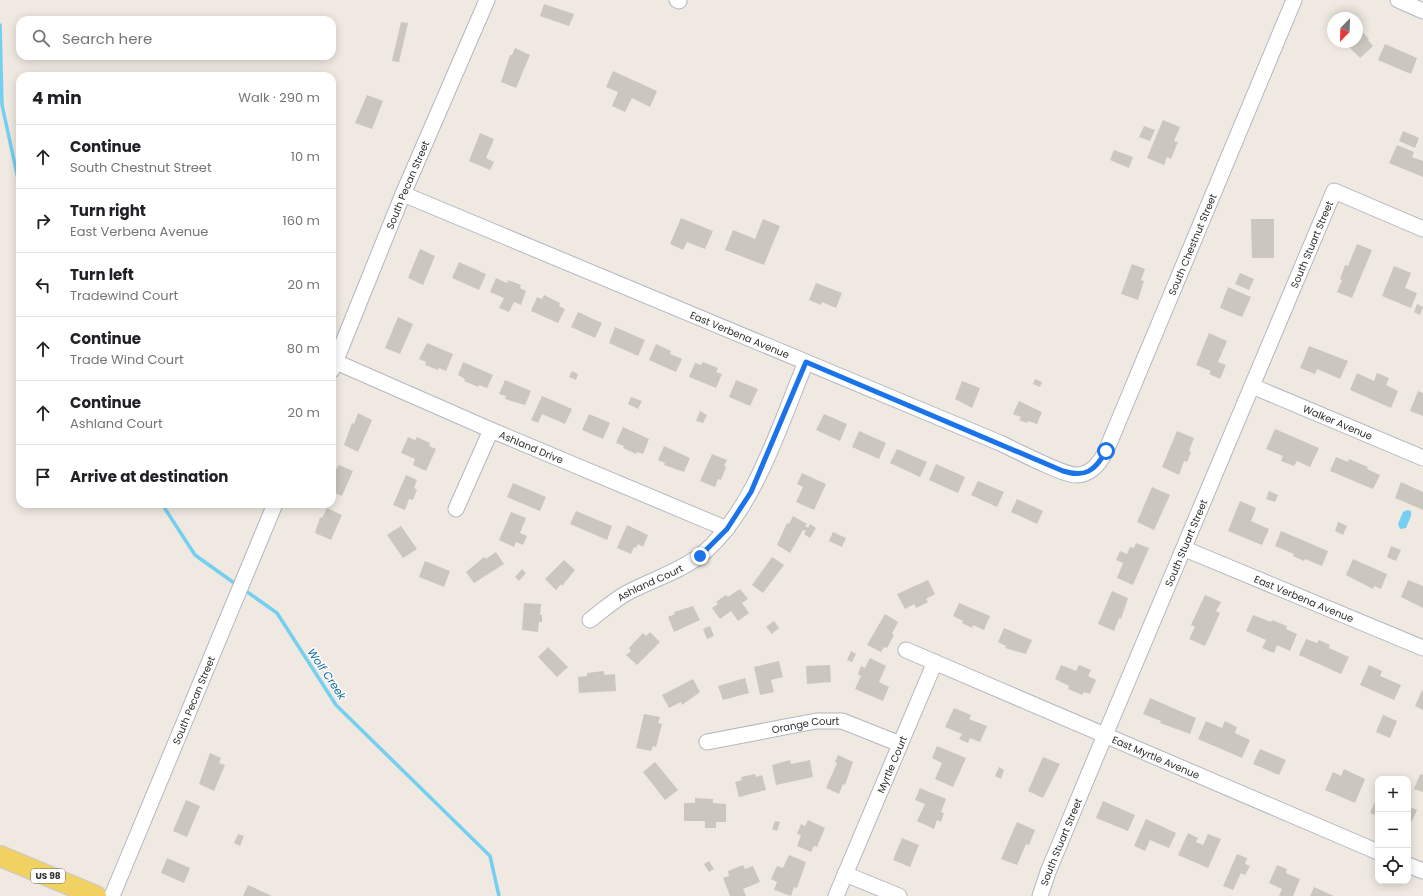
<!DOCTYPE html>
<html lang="en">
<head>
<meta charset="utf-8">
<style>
	:root { --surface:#fff; --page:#f6f6f6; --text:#202124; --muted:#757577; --line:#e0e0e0 }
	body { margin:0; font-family:Poppins,sans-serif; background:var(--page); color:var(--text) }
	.controls { position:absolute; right:12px; bottom:12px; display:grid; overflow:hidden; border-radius:8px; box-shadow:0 2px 10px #0003 }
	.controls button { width:36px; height:36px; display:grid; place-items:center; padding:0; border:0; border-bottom:1px solid var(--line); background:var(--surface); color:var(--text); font:20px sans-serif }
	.compass { position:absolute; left:1327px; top:12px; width:36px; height:36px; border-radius:50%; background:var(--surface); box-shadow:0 2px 10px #0003; rotate:203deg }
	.stop { position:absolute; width:12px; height:12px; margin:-9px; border:3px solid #1a73e8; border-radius:50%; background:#fff }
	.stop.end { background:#1a73e8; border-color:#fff; box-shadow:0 1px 4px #0008 }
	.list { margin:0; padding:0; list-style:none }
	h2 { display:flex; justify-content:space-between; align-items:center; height:52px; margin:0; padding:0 16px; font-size:17px }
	h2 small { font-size:13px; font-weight:400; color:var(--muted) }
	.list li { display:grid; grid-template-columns:26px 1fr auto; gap:12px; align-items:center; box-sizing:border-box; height:64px; padding:0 16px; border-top:1px solid var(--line) }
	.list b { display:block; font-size:15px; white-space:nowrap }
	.list p { margin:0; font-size:13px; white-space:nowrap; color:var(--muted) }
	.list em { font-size:13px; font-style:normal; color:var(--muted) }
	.icon { flex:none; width:22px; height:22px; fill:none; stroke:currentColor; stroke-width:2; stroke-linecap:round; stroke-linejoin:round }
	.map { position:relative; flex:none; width:1423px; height:896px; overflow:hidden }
	.search { position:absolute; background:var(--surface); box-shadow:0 2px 10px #0003; left:16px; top:16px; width:320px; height:44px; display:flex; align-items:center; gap:10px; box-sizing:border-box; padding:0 14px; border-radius:12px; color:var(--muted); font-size:15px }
	.panel { position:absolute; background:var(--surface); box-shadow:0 2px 10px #0003; left:16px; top:72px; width:320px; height:436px; border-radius:12px }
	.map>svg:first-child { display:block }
</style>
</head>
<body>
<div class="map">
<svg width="1423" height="896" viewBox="0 0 1423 896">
	<rect width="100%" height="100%" fill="#efe9e1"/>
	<polygon fill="#75cff0" points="1407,510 1411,511 1411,516 1406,528 1400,529 1398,524 1403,512"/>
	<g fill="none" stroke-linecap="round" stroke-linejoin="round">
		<g stroke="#75cff0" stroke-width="3.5">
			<polyline points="0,25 2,105 20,188"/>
			<polyline points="162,504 195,555 237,585"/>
			<polyline points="243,589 277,613 336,705 490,856 499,896"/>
		</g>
	</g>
	<g fill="#cbc7bf">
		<polygon points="544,4 574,14 569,26 540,16"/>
		<polygon points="401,22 408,23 399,62 392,61"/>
		<polygon points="1357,26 1369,39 1368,40 1373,46 1360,58 1344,42 1357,42"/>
		<polygon points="1385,44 1417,58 1411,74 1378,60"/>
		<polygon points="515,48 530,55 516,88 501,82 510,55 512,55"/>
		<polygon points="613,71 657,91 650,107 632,98 625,112 612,106 618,92 606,87"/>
		<polygon points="367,95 383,101 372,129 355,123"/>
		<polygon points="1163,120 1180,127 1174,141 1178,142 1171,159 1167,157 1164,165 1147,158"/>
		<polygon points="1144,126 1155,130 1150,141 1139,137"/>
		<polygon points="1403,131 1419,138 1415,148 1399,141"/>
		<polygon points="480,133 494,139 486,158 494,162 490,170 469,161"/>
		<polygon points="1397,145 1414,152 1412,157 1423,161 1423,177 1389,163"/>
		<polygon points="1114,150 1133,157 1129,168 1110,160"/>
		<polygon points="681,218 713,231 705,249 687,242 683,250 670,244"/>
		<polygon points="763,219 780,226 764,265 725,250 733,230 755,239"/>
		<polygon points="1251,219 1274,219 1274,258 1252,258"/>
		<polygon points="1357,244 1372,250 1352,298 1337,292 1342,280 1340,279 1345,265 1348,266"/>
		<polygon points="420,249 435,256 423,285 408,278"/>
		<polygon points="459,262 486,274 479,290 452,278"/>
		<polygon points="1132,264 1145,269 1141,280 1144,281 1138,300 1121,294"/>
		<polygon points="1394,266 1411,273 1405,288 1417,293 1411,308 1382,296"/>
		<polygon points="1240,273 1254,279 1249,290 1235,284"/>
		<polygon points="496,278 507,283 508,280 521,285 520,288 526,291 521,305 514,302 509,312 499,308 504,298 490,292"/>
		<polygon points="816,283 842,293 836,308 822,302 821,305 809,300"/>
		<polygon points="1228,287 1251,297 1242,317 1220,308"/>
		<polygon points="544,295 560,303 559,306 565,309 558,323 531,311 537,297 542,299"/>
		<polygon points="1417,304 1423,307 1420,315 1414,312"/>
		<polygon points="578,312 602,323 595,338 571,327"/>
		<polygon points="398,317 413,324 400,354 385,348"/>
		<polygon points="615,327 645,340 638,356 609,343"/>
		<polygon points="1209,333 1227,341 1218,362 1226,365 1220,379 1209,374 1211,371 1196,365"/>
		<polygon points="427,343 453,354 446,371 439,368 438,370 425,365 426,362 419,359"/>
		<polygon points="656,344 671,351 670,354 682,359 676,372 649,360"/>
		<polygon points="1309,346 1348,361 1340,379 1317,369 1315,374 1300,368"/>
		<polygon points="463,362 493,375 487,388 479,385 478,387 464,381 465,379 458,375"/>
		<polygon points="703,362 718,368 716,372 722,374 716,388 689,377 695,363 701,365"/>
		<polygon points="572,371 578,374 576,380 569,377"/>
		<polygon points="1357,373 1374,381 1377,373 1389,378 1386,385 1398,391 1391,408 1350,390"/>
		<polygon points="1035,379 1042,382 1040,387 1033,384"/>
		<polygon points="505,380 531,391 525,405 505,399 506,396 499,394"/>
		<polygon points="736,380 758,389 750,406 729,397"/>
		<polygon points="962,381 980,388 972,408 955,399"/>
		<polygon points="1418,391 1423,393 1423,416 1410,411"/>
		<polygon points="542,396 572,409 565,424 542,414 538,423 531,420"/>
		<polygon points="631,397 642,401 638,409 628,404"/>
		<polygon points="1019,401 1042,412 1037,424 1028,421 1027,423 1019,420 1021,417 1013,414"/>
		<polygon points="700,411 707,415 703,423 696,421"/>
		<polygon points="358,413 372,420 358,452 344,445 352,423 354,424"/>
		<polygon points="589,414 610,423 603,439 582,430"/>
		<polygon points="824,414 847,424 840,441 816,430"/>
		<polygon points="623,427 649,439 643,454 637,452 636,454 623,448 624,446 616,443"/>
		<polygon points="1275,429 1319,448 1310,467 1297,461 1294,466 1281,461 1283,456 1266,449"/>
		<polygon points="859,431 886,443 879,459 852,447"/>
		<polygon points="1177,431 1194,438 1189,451 1191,452 1187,462 1184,461 1179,475 1162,467"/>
		<polygon points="408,437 415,440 417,437 430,443 429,446 436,449 426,471 413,465 415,459 401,453"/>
		<polygon points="664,446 690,458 684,472 664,465 665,463 658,460"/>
		<polygon points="897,449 927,462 920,477 890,463"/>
		<polygon points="712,454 727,460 724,466 726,467 721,480 718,479 715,487 700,481"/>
		<polygon points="1336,457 1348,462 1349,459 1368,467 1367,469 1380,475 1373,489 1330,471"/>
		<polygon points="936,464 965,477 958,493 929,480"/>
		<polygon points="339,465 353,471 342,496 332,492 332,476"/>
		<polygon points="802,473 826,484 814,510 796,502 803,487 797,484"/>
		<polygon points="406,475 417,480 414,488 417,490 413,500 409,499 405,510 393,505"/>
		<polygon points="978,481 1004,492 997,507 971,495"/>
		<polygon points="1401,482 1423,492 1423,510 1395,498"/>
		<polygon points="513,483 546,497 540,511 507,497"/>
		<polygon points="1152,487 1170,495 1154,530 1137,522"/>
		<polygon points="1269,491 1278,495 1275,502 1266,499"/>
		<polygon points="1017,499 1043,511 1037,524 1011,512"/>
		<polygon points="1240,501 1256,508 1251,521 1269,529 1262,545 1228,531"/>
		<polygon points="327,508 342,515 331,540 315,533 320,517 322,518"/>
		<polygon points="576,511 612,526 607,540 570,524"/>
		<polygon points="511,512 526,518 520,533 527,536 523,545 516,542 514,547 499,540"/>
		<polygon points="793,516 807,524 805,526 808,528 810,524 816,528 810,538 804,534 806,531 803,530 790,553 777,545 787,523 789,524"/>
		<polygon points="1338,522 1347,526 1343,535 1335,531"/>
		<polygon points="627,525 648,535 643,547 638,544 636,548 634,547 631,554 617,548"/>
		<polygon points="401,526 417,549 403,558 387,535"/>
		<polygon points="1281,531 1328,551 1322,566 1305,559 1304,561 1293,556 1294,554 1275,546"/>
		<polygon points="833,532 846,538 842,547 829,541"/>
		<polygon points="1136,543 1149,548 1133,585 1117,578 1123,563 1116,560 1120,551 1127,554 1130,547 1134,548"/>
		<polygon points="1391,546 1401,550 1396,561 1387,557"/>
		<polygon points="496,552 504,564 474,583 466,572 484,557 486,559"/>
		<polygon points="772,557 784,565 763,593 752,585"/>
		<polygon points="1353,559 1387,574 1381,589 1374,586 1373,589 1346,575"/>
		<polygon points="564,560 575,570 562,586 561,584 556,590 545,579"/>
		<polygon points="425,561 450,571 444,587 419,577"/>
		<polygon points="522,569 526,573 519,581 515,577"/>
		<polygon points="928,580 935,594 926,599 928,602 916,608 914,604 905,609 897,594"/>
		<polygon points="1408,580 1423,586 1423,608 1401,597"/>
		<polygon points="740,589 748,599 742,603 749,613 738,621 731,611 720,619 712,608 718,604 716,602 726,595 728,597"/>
		<polygon points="1112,591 1128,598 1121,619 1119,618 1114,631 1098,624"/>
		<polygon points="1205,595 1221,602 1216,611 1220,613 1205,646 1189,639 1195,627 1191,625"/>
		<polygon points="524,603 541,604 540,615 542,615 542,622 539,622 538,632 522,630"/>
		<polygon points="959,603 990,616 984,630 973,625 972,628 962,623 963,621 953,616"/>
		<polygon points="693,606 700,620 674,632 668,617 675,614 674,612"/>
		<polygon points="885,614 898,622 892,634 894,635 887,648 884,647 881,652 867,645"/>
		<polygon points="1253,615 1271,622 1272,620 1287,626 1286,629 1297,634 1290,651 1277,645 1274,653 1262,648 1266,640 1246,631"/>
		<polygon points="774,621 779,628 772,634 766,627"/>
		<polygon points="710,626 714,636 707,639 703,629"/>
		<polygon points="1004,628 1032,640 1026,654 1005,648 1006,646 998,642"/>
		<polygon points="650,632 660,642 637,665 626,655 631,651 629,648 643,633 646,636"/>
		<polygon points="1306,639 1317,643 1319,640 1330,645 1329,648 1349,657 1341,674 1299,655"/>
		<polygon points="548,647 568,667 557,677 538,657"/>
		<polygon points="851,651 856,654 852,662 847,660"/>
		<polygon points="870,658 886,666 879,682 889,687 883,701 855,689 861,676 858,674 861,666 865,668"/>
		<polygon points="779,661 783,677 771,680 774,692 760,695 754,667"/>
		<polygon points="830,665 831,682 807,684 806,666"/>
		<polygon points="1061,665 1076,671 1079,665 1091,670 1088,676 1096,680 1090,694 1084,692 1082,695 1068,689 1069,686 1055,679"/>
		<polygon points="1369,665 1382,671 1380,676 1401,685 1394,700 1360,685"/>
		<polygon points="604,671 604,675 615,674 616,691 579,693 578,677 587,676 587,673"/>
		<polygon points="745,678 749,693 723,700 718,686"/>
		<polygon points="693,679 700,692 682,705 681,702 669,708 662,695"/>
		<polygon points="1422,690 1423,691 1423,710 1415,706"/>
		<polygon points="1150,698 1196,718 1190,734 1160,723 1161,721 1143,714"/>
		<polygon points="954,708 971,715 969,719 987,726 980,742 970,738 968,743 959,739 962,734 945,727"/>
		<polygon points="644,714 660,717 658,723 662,724 656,747 653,746 651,751 636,748"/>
		<polygon points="1383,715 1397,721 1390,738 1376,732"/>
		<polygon points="1206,721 1222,728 1225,721 1237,727 1235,733 1250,740 1242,758 1198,739"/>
		<polygon points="937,746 966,758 953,787 935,779 942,763 932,758"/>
		<polygon points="1260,749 1286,760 1279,775 1253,764"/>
		<polygon points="210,753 221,758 219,763 225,765 214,791 199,784"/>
		<polygon points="838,755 853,762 845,785 843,784 839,794 826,788 837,763 835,762"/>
		<polygon points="1043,757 1060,764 1043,798 1028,791"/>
		<polygon points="790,760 791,764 810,760 813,777 776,785 772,765"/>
		<polygon points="655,762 678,790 665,800 643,772"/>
		<polygon points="999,767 1004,770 1001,779 995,776"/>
		<polygon points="1344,769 1365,779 1355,803 1325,790 1333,772 1341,776"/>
		<polygon points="755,774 756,777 762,775 766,790 739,797 735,782 742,780 741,777"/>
		<polygon points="1420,774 1423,775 1423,792 1414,789"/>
		<polygon points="920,788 946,799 941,812 944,813 941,822 937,820 934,829 917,821 925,804 915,800"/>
		<polygon points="1378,795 1378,816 1370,813"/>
		<polygon points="695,798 713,799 713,803 726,804 726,822 716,822 716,828 705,828 705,821 684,821 684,803 695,803"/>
		<polygon points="186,800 200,806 187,837 173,831"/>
		<polygon points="1103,801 1135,815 1128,831 1096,818"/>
		<polygon points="1408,806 1417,810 1411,823 1408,822"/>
		<polygon points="1146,819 1176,833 1169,848 1150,840 1145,851 1134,846"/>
		<polygon points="808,820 825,828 817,847 814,846 811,852 797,846 801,835 797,834 801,824 805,826"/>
		<polygon points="775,821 780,822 777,831 772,829"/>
		<polygon points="1017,822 1035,830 1029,845 1026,844 1017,865 1001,859"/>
		<polygon points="1188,833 1198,838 1196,842 1203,845 1208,834 1221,839 1208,868 1178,855"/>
		<polygon points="238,834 244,836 240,846 234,843"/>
		<polygon points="902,838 919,845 910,867 893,860"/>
		<polygon points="1237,854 1247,858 1245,864 1250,866 1245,875 1241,873 1233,890 1223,886"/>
		<polygon points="789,855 806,862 797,888 794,887 791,896 774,890 777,882 771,879 777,866 783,868"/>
		<polygon points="167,858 190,868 184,883 161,873"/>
		<polygon points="709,861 714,869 709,872 704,864"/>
		<polygon points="743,865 745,869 753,866 760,882 743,889 746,896 730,896 723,878 729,876 728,871"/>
		<polygon points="1277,865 1287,869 1286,873 1300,879 1293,896 1279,896 1282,889 1269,883"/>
		<polygon points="248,885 272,896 243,896"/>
		<polygon points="1314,887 1334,896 1310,896"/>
	</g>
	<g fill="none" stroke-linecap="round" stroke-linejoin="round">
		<g stroke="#b4b7c1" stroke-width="17">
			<g id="minor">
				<polyline points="677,0 679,1"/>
				<polyline points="1398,0 1423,11"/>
				<path id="s1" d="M 403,194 L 1000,443 C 1015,450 1063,475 1076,475 C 1091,475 1100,463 1106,451 L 1294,0"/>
				<path id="s2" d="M 336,362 L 491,430 L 727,529"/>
				<path id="s3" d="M 332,370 L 403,194 L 487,0"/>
				<path id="s4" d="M 1252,386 L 1423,458"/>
				<polyline points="456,509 491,430"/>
				<path id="s5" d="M 1185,549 L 1423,648"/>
				<path id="s6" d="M 590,620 C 602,611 614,600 627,593 C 651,580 679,572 701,555 C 754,512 780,424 806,362"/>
				<path id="s7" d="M 906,650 L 1378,852"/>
				<path id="s8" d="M 707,742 L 816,721 L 842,721 L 900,744"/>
				<polyline points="1408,865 1423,871"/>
				<polyline points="845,874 899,896"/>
				<path id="s9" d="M 112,896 L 275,504"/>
				<path id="s10" d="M 836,896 L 935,662"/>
				<path id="s11" d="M 1040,896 L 1048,872 L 1105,735 L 1334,191 L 1423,229"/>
			</g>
		</g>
		<g stroke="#c9c9c9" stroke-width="22">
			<polyline id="major" points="0,856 96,896"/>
		</g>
		<use href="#minor" stroke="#fff" stroke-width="15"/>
		<use href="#major" stroke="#f2d163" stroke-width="20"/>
	</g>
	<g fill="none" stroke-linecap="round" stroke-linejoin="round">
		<path stroke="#1a73e8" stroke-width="5" d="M 700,556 L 727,529 L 751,492 L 806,362 L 1063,471 C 1085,478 1095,471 1106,451"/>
	</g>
	<g text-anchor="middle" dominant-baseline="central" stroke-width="3" stroke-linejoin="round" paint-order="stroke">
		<rect fill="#fff" stroke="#6d6d6d" stroke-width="1" x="31" y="869" width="34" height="14" rx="3"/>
		<g font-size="9" font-weight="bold" fill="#2e2e2e">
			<text x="48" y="876">US 98</text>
		</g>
		<g font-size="10" fill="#2e2e2e" stroke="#fff">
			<text stroke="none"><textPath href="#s3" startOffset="200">South Pecan Street</textPath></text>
			<text stroke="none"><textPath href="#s11" startOffset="706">South Stuart Street</textPath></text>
			<text stroke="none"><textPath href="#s1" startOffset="994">South Chestnut Street</textPath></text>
			<text stroke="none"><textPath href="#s1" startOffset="365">East Verbena Avenue</textPath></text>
			<text stroke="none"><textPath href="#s4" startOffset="93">Walker Avenue</textPath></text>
			<text stroke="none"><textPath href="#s2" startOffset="213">Ashland Drive</textPath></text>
			<text stroke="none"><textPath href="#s11" startOffset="382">South Stuart Street</textPath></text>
			<text stroke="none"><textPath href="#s6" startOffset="71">Ashland Court</textPath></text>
			<text stroke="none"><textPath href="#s5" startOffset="129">East Verbena Avenue</textPath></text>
			<text stroke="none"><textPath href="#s9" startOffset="212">South Pecan Street</textPath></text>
			<text stroke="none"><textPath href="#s8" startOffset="100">Orange Court</textPath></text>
			<text stroke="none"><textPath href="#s7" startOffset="272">East Myrtle Avenue</textPath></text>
			<text stroke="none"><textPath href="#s10" startOffset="143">Myrtle Court</textPath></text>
			<text stroke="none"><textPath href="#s11" startOffset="58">South Stuart Street</textPath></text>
		</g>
		<g font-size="11" font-style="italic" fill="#0d6fa3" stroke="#fff">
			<text transform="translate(327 674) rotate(56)">Wolf Creek</text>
		</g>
	</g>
</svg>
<div class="controls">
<button>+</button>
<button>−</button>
<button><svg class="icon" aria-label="locate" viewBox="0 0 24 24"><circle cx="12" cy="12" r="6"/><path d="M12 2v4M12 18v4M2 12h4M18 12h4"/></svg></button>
</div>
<svg class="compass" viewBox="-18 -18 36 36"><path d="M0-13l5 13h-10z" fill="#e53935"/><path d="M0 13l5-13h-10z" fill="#757577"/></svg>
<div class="stop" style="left:1106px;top:451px"></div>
<div class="stop end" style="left:700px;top:556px"></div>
<div class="search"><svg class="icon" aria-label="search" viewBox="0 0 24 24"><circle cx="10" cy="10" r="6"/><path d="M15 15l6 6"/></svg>Search here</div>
<section class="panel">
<h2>4 min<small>Walk · 290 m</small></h2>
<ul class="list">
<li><svg class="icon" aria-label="ahead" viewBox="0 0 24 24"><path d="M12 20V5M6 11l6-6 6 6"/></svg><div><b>Continue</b><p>South Chestnut Street</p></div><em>10 m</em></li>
<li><svg class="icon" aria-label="right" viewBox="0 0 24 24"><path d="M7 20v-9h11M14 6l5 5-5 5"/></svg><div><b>Turn right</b><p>East Verbena Avenue</p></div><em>160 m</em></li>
<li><svg class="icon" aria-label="left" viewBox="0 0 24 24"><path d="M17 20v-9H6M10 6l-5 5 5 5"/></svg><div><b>Turn left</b><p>Tradewind Court</p></div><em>20 m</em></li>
<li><svg class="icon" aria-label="ahead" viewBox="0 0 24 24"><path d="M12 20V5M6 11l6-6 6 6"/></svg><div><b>Continue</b><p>Trade Wind Court</p></div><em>80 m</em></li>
<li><svg class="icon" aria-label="ahead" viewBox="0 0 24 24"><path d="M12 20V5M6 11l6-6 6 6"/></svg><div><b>Continue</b><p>Ashland Court</p></div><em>20 m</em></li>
<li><svg class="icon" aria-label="arrive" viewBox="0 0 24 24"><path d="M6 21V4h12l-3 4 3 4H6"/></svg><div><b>Arrive at destination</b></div></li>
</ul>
</section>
</div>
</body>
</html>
